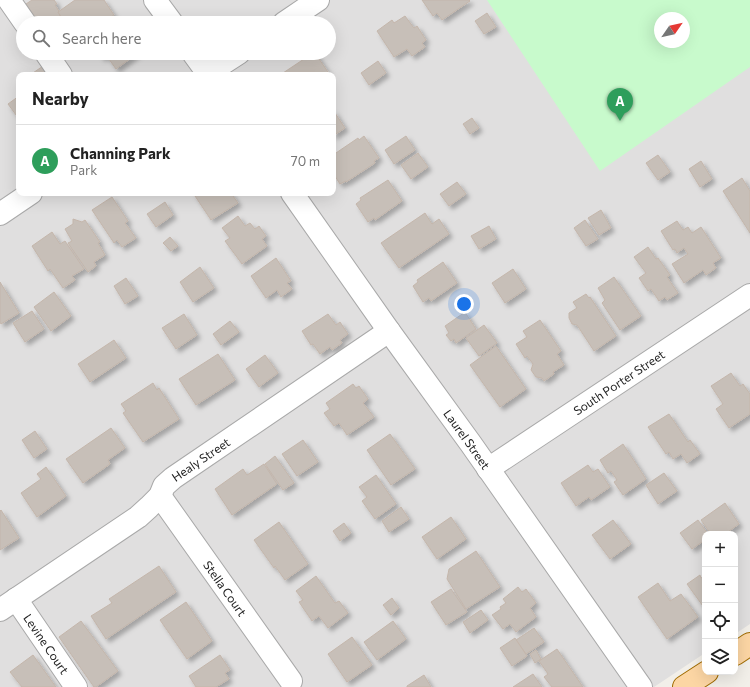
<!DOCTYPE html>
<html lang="en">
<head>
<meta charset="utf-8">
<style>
	:root { --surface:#fff; --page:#f2f2f2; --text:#222; --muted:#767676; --line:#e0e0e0; --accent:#7c3aed }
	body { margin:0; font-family:Commissioner,sans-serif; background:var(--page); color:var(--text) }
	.controls { position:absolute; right:12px; bottom:12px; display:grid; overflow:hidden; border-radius:8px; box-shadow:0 4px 16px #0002 }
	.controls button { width:36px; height:36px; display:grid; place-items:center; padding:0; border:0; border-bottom:1px solid var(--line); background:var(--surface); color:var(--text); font:20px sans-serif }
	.compass { position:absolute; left:654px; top:12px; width:36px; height:36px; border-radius:50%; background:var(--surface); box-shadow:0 4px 16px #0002; rotate:56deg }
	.you { position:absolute; left:464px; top:304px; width:14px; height:14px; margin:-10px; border:3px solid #fff; border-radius:50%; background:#1a73e8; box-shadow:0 0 0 6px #1a73e833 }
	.badge { display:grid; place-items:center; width:26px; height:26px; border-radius:50%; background:var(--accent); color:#fff; font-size:13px; font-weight:700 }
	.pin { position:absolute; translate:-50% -33px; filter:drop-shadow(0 1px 2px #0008) }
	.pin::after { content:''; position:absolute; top:21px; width:14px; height:12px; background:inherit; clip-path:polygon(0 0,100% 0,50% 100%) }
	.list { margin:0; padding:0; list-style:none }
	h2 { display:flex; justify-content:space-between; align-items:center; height:52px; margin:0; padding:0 16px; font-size:17px }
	h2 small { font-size:13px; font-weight:400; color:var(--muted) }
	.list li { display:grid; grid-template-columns:26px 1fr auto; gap:12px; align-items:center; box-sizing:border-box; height:72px; padding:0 16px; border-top:1px solid var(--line) }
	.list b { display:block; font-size:15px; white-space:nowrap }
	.list p { margin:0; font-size:13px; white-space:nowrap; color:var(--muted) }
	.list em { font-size:13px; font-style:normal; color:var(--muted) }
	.icon { flex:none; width:22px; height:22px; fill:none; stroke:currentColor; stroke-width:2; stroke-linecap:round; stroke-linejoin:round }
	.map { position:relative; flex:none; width:750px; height:687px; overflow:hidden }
	.search { position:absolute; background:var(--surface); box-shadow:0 4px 16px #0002; left:16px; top:16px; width:320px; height:44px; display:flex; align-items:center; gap:10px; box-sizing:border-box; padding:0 14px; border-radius:22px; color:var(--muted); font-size:15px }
	.panel { position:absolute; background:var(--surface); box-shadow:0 4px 16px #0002; left:16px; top:72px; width:320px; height:124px; border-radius:8px }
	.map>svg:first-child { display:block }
</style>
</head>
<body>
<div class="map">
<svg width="750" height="687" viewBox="0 0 750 687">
	<defs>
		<filter id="shadow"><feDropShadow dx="3.5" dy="3.5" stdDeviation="2" flood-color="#0004"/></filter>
	</defs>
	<rect width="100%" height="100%" fill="#f2efe9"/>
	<path fill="#e0dfdf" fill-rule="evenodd" d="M 0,0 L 750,0 L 750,624 L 735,634 L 735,534 L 705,534 L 705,653 L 654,687 L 0,687 ZM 660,18 L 684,18 L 684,42 L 660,42 ZM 23,23 L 329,23 L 329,53 L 23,53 ZM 19,75 L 333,75 L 333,193 L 19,193 Z"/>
	<path fill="#c8facc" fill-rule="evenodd" d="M 487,0 L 750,0 L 750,67 L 600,171 ZM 660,18 L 684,18 L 684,42 L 660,42 Z"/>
	<g fill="#c7bfb8" stroke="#c4b6ab" filter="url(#shadow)">
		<polygon points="32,0 54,0 57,4 55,5 59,11 58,12 62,19 57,23 36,23 33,19 35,17 26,4"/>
		<polygon points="75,0 104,0 114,15 102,23 65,23 58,12"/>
		<polygon points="422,0 469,0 470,1 442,20 437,13 433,16"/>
		<polygon points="487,13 496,27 484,34 475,21"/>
		<polygon points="405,16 414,28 417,26 426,40 422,43 425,47 412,56 407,49 394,57 377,31 392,20 394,23"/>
		<polygon points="99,53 138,53 116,69 106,55 102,58"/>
		<polygon points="313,53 315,53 328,72 323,75 280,75"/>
		<polygon points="378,61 386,73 369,85 361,73"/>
		<polygon points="46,64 54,75 30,75"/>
		<polygon points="19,96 19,119 8,104"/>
		<polygon points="333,110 345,128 333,136"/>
		<polygon points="472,118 479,128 470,134 463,124"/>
		<polygon points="364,136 379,158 374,161 375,163 346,182 346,181 340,184 333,173 333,155 358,138 359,140"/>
		<polygon points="406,136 415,150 394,164 385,150"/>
		<polygon points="418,153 428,167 411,179 401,165"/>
		<polygon points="658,155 670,172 658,180 646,163"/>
		<polygon points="701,161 712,179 700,187 689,169"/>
		<polygon points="742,178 750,191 750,233 723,191"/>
		<polygon points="388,180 402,201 375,220 374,218 368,222 356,204 361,200 360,198"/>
		<polygon points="457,182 466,194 449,206 440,194"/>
		<polygon points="193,193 231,193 238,203 211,220"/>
		<polygon points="112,197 128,221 125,223 136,238 122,247 117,240 114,243 92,210"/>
		<polygon points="165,202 173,215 156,227 147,214"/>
		<polygon points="601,210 611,228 599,235 588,218"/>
		<polygon points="425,213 432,224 439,219 449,234 399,268 381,243"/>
		<polygon points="238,216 245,226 250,223 255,229 259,226 266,236 262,239 267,246 242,264 225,241 230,238 222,228"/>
		<polygon points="73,219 82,222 85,220 100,242 98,243 105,255 94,262 96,266 88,272 68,243 72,241 65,229 73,224"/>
		<polygon points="585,220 598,239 586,246 574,228"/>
		<polygon points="677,221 683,230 688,227 692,233 701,227 721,258 713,263 716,268 706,275 703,270 684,283 672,264 688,254 684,248 677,253 675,249 673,250 661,231"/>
		<polygon points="489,226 496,239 479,249 471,236"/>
		<polygon points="52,232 60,244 65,241 84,269 72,276 75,280 63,288 50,269 48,271 32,246"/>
		<polygon points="170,237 178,246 171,251 163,243"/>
		<polygon points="648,247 656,259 658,258 670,275 667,277 678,293 667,300 665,297 659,301 651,289 648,291 639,278 646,273 634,257"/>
		<polygon points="276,258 291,281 287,283 292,289 281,297 277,290 266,298 251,276"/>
		<polygon points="443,262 457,283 431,301 429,298 423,302 413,286 418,282 417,280"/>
		<polygon points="200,267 214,288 193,302 180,282"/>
		<polygon points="513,269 526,289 505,303 492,283"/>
		<polygon points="614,277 641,316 620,330 602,303 605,300 598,288"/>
		<polygon points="126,278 138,296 125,304 114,286"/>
		<polygon points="0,282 19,313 1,324 0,322"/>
		<polygon points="54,292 71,316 51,331 34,307"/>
		<polygon points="586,294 589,298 590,297 616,336 594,351 577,325 572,324 569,318 569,313 577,308 573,302"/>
		<polygon points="32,311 44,329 25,342 13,323"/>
		<polygon points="465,312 476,329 456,343 454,339 451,341 446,335 449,333 445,326"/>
		<polygon points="184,314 197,335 176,349 162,328"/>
		<polygon points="328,314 336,325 340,322 348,334 340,340 342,343 332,350 330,347 320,354 313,344 311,345 302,331"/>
		<polygon points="540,320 561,351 557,354 564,365 553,372 554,374 544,381 542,378 536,377 531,370 533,364 527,356 525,358 516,344 527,337 523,331"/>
		<polygon points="230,321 239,332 221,345 213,334"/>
		<polygon points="484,325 497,343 479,356 466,338"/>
		<polygon points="114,340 126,358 90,382 78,364"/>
		<polygon points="496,346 526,389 500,407 470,365"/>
		<polygon points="218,354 235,380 196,405 179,379"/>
		<polygon points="265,355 278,373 259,387 246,369"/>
		<polygon points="731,373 740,386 743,384 750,394 750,414 729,428 716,409 723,404 711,386"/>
		<polygon points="153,383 157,390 159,388 179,419 143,442 123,413 126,411 121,404"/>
		<polygon points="353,384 356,388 359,386 368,399 363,403 374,417 347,435 339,423 334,426 324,413 330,409 326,403"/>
		<polygon points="669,414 688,442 690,440 700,454 687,463 681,454 673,459 669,452 666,454 648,427"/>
		<polygon points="111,428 125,448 108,460 110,464 83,483 66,459"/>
		<polygon points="35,431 47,449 34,458 22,440"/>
		<polygon points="390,434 415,469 391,485 367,450"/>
		<polygon points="303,440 318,462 297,476 282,454"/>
		<polygon points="623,444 646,479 623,495 614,482 617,480 611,471 608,473 600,460"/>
		<polygon points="275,456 294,483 283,490 265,464"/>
		<polygon points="264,464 277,484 232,515 215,489 243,469 247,475"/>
		<polygon points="588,465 593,472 598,469 610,487 591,500 589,497 576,506 561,483"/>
		<polygon points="46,467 66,496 37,517 21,493 41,479 37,474"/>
		<polygon points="664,473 677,491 658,504 646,485"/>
		<polygon points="376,475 396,504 375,519 362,501 367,497 359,487"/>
		<polygon points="725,503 739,524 725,534 711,534 701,520"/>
		<polygon points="401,507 409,519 389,532 382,521"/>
		<polygon points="1,510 19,538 0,550 0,511"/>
		<polygon points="451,517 466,539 437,559 422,537"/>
		<polygon points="613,520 631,544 610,559 592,535"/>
		<polygon points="698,520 708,534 705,534 705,540 692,549 680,533"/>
		<polygon points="279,522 308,564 285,580 275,566 274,568 254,540"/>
		<polygon points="344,523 351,533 340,541 333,531"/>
		<polygon points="476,551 500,587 466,609 447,579 449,569"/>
		<polygon points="159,566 176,592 106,639 91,616 112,603 109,599"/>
		<polygon points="700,575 701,578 705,575 705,609 687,584"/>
		<polygon points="316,576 335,603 339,601 348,613 328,628 319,616 312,621 299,602 303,600 296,591"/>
		<polygon points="658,583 670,601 681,594 698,617 667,639 638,597"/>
		<polygon points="518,587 522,592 526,589 536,603 530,608 536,617 516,632 510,624 503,629 492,615 501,609 500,607 506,603 503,599"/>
		<polygon points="451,589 467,612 446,625 431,602"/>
		<polygon points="392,598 399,608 391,615 383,605"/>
		<polygon points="186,602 212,641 187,659 160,620"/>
		<polygon points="481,610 488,620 470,633 463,622"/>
		<polygon points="81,621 118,671 96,687 94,687 59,637"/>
		<polygon points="393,621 406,639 377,660 364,642"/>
		<polygon points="534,628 544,642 526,654 516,640"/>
		<polygon points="352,637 372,665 347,682 328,654"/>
		<polygon points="515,638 527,656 512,666 500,648"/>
		<polygon points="557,649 583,687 552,687 544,677 548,674 539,661"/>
		<polygon points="536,650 541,659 535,663 530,654"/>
		<polygon points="33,655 56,687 22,687 10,672"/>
		<polygon points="220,655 230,670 225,673 229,679 216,687 196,687 189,676"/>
		<polygon points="533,674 542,687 513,687"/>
		<polygon points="424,675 431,687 407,687 407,686"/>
	</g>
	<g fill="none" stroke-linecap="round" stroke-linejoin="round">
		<g stroke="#a9a9a9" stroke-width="24">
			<g id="minor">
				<polyline points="9,0 25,23"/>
				<polyline points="155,0 172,23"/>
				<polyline points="284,23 318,0"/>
				<polyline points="46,53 61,75"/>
				<polyline points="193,53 209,75"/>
				<polyline points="205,75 239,53"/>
				<path id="s1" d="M 292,193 L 389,331 L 471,444 L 641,687"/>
				<polyline points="0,214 31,193"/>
				<path id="s2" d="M 488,469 L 750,295"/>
				<path id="s3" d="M 160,496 L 291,681"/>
				<path id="s4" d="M 16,599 L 76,687"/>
				<path id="s5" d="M 0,610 L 138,517 L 149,507 L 160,496 L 164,486 L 173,478 L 389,331"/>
			</g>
		</g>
		<g stroke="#a06b00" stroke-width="24">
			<g id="major">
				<polyline points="735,654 750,644"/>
				<polyline points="684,687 707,672"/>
			</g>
		</g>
		<use href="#minor" stroke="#fff" stroke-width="22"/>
		<use href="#major" stroke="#fcd6a4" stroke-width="22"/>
	</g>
	<g text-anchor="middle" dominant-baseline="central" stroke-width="3" stroke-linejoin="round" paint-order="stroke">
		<g font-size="12" fill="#222" stroke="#fff">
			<text stroke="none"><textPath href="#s2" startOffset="157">South Porter Street</textPath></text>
			<text stroke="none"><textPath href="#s1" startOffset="302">Laurel Street</textPath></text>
			<text stroke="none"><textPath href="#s5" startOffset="253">Healy Street</textPath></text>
			<text stroke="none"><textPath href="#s3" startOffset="113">Stella Court</textPath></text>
			<text stroke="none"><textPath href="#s4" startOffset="54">Levine Court</textPath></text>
		</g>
	</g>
</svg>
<div class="controls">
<button>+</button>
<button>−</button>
<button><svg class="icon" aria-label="locate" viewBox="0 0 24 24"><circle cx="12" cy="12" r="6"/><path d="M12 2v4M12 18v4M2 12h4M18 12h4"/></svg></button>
<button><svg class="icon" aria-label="layers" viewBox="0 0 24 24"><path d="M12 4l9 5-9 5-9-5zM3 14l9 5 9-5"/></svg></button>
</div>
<svg class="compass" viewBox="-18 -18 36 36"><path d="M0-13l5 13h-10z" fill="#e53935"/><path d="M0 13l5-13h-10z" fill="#767676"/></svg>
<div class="you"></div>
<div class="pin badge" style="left:620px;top:121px;background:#2e9e5b">A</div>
<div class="search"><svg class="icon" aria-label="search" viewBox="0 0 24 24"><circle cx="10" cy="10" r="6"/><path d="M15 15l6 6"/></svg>Search here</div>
<section class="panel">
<h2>Nearby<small></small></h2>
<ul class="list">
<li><span class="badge" style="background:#2e9e5b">A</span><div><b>Channing Park</b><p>Park</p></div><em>70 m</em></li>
</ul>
</section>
</div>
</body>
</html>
